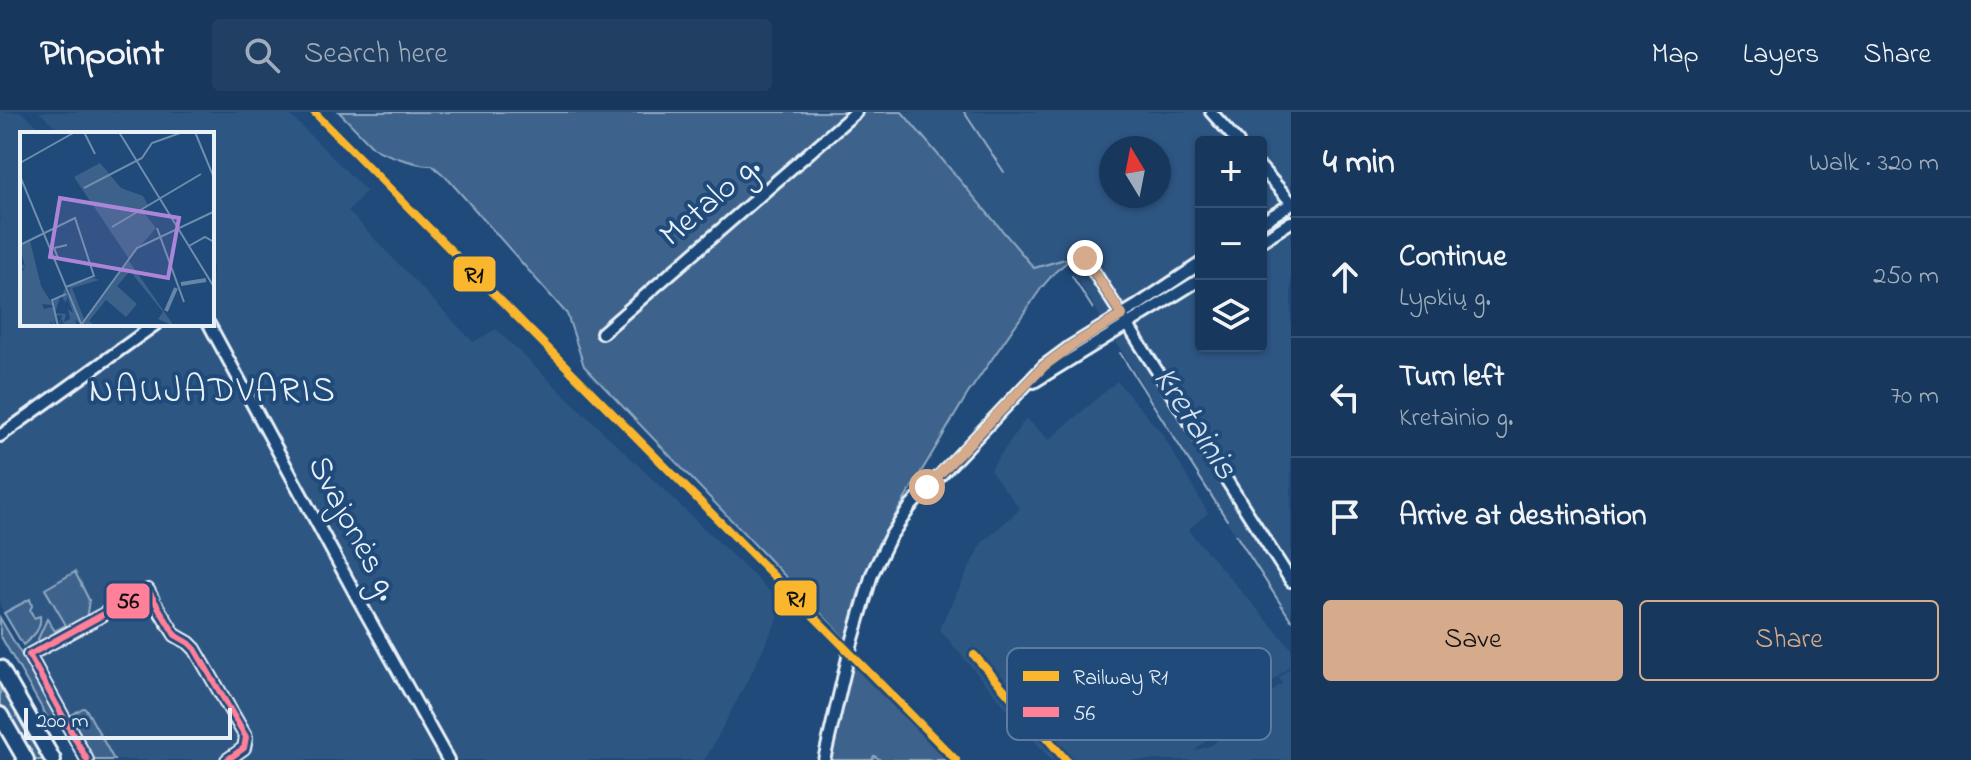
<!DOCTYPE html>
<html lang="en">
<head>
<meta charset="utf-8">
<style>
	:root { --surface:#17385c; --page:#203f62; --text:#f1f3f6; --muted:#9eacbb; --line:#365272; --accent:#d6ab8b }
	body { margin:0; font-family:"Indie Flower",sans-serif; background:var(--page); color:var(--text) }
	.controls { position:absolute; right:24px; top:24px; display:grid; overflow:hidden; border-radius:8px; box-shadow:0 2px 6px #0004 }
	.controls button { width:72px; height:72px; display:grid; place-items:center; padding:0; border:0; border-bottom:2px solid var(--line); background:var(--surface); color:var(--text); font:40px sans-serif }
	.compass { position:absolute; left:1099px; top:24px; width:72px; height:72px; border-radius:50%; background:var(--surface); box-shadow:0 2px 6px #0004; rotate:350deg }
	.scale { position:absolute; left:24px; bottom:20px; width:208px; box-sizing:border-box; padding-left:8px; border:4px solid #e8f1f8; border-top:0; font-size:22px; line-height:28px; white-space:nowrap; color:#e8f1f8; -webkit-text-stroke:6px #1f4a7a; paint-order:stroke }
	.stop { position:absolute; width:24px; height:24px; margin:-18px; border:6px solid #d6ab8b; border-radius:50%; background:#fff }
	.stop.end { background:#d6ab8b; border-color:#fff; box-shadow:0 2px 8px #0008 }
	.list { margin:0; padding:0; list-style:none }
	h2 { display:flex; justify-content:space-between; align-items:center; height:104px; margin:0; padding:0 32px; font-size:34px }
	h2 small { font-size:26px; font-weight:400; color:var(--muted) }
	.list li { display:grid; grid-template-columns:52px 1fr auto; gap:24px; align-items:center; box-sizing:border-box; height:120px; padding:0 32px; border-top:2px solid var(--line) }
	.list b { display:block; font-size:30px; white-space:nowrap }
	.list p { margin:0; font-size:26px; white-space:nowrap; color:var(--muted) }
	.list em { font-size:26px; font-style:normal; color:var(--muted) }
	.actions { display:flex; gap:16px; padding:24px 32px }
	.actions a { flex:1; padding:18px 0; border:2px solid var(--accent); border-radius:8px; text-align:center; font-size:28px; color:var(--accent) }
	.actions .main { background:var(--accent); color:#111 }
	.icon { flex:none; width:44px; height:44px; fill:none; stroke:currentColor; stroke-width:2; stroke-linecap:round; stroke-linejoin:round }
	.map { position:relative; flex:none; width:1291px; height:648px; overflow:hidden }
	header { display:flex; align-items:center; gap:48px; box-sizing:border-box; height:112px; padding:0 40px; background:var(--surface); border-bottom:2px solid var(--line) }
	header strong { font-size:38px }
	nav { display:flex; gap:44px; margin-inline-start:auto; font-size:28px }
	.search { width:560px; height:72px; background:var(--page); display:flex; align-items:center; gap:20px; box-sizing:border-box; padding:0 28px; border-radius:8px; color:var(--muted); font-size:30px }
	main { display:flex }
	aside { flex:1; background:var(--surface) }
	.map>svg:first-child { display:block }
</style>
</head>
<body>
<header>
<strong>Pinpoint</strong>
<div class="search"><svg class="icon" aria-label="search" viewBox="0 0 24 24"><circle cx="10" cy="10" r="6"/><path d="M15 15l6 6"/></svg>Search here</div>
<nav><a>Map</a><a>Layers</a><a>Share</a></nav>
</header>
<main>
<div class="map">
<svg width="1291" height="648" viewBox="0 0 1291 648">
	<rect width="100%" height="100%" fill="#1f4a7a"/>
	<filter id="ink" filterUnits="userSpaceOnUse"><feTurbulence type="fractalNoise" baseFrequency=".0125" numOctaves="2"/><feDisplacementMap in="SourceGraphic" scale="16" xChannelSelector="R" yChannelSelector="G"/><feConvolveMatrix kernelMatrix="1 2 1 2 8 2 1 2 1" color-interpolation-filters="sRGB"/></filter>
	<g filter="url(#ink)">
		<g fill="#2e5683" fill-rule="evenodd">
			<polygon points="0,0 21,0 48,22 22,22 22,212 212,212 212,22 63,22 39,0 287,0 366,79 348,99 473,230 496,217 784,493 753,558 709,641 704,648 90,648 0,494"/>
			<path d="M 902,0 L 1291,0 L 1291,506 L 1247,442 L 1065,147 L 1034,156 ZM 1201,30 L 1261,30 L 1261,234 L 1201,234 ZM 1111,36 L 1159,36 L 1159,84 L 1111,84 Z"/>
			<polygon points="1117,269 1163,323 1208,401 1188,418 1291,536 1291,553 1194,639 1212,633 1282,571 1279,566 1291,555 1291,648 1051,648 939,517 981,432 1020,397 990,358 1026,306 1049,328"/>
		</g>
		<g fill="#3c628c" stroke="#92aac2" stroke-width="2">
			<path d="M 339,0 L 902,0 L 1034,156 L 1065,147 L 1067,150 L 1055,160 L 1042,175 L 967,283 L 878,432 L 858,482 L 846,528 L 584,254 L 567,202 L 447,66 L 432,53 C 420,54 385,43 374,36 Z"/>
			<polygon points="75,460 89,488 86,507 41,533 38,527 47,507 55,519 66,513 45,477"/>
			<path d="M 30,487 L 32,494 L 30,498 L 34,506 L 40,504 C 42,518 32,525 23,533 L 4,501 Z"/>
			<polygon points="0,506 59,606 50,610 0,523"/>
			<polygon points="849,546 950,648 881,648 874,644 872,648 827,648"/>
			<polygon points="0,568 46,648 33,648 0,592"/>
			<polygon points="83,596 86,597 114,648 92,648 68,605"/>
		</g>
		<g fill="none" stroke-linecap="round" stroke-linejoin="round">
			<g stroke="#9ab0c7" stroke-width="2">
				<polyline points="964,0 1004,60"/>
				<polyline points="1072,164 1093,197"/>
				<polyline points="1120,241 1227,408"/>
				<polyline points="1236,423 1291,508"/>
			</g>
			<g stroke="#e8f1f8" stroke-width="16">
				<g id="minor">
					<polyline points="1211,0 1238,30"/>
					<polyline points="1261,56 1291,90"/>
					<polyline points="1261,111 1291,92"/>
					<polyline points="1261,129 1291,110"/>
					<polyline points="1085,146 1291,469"/>
					<polyline points="209,212 358,487 448,648"/>
					<polyline points="602,221 856,0"/>
					<polyline points="1034,270 1201,167"/>
					<polyline points="0,324 156,212"/>
					<polyline points="156,493 175,523 189,531 195,537 246,625 244,636 227,648"/>
					<polyline points="87,648 29,543 148,478 153,488"/>
					<polyline points="824,648 849,541 872,462 890,425 910,395 1044,254 1071,234 1138,193 1201,151"/>
				</g>
			</g>
			<g stroke="#e8f1f8" stroke-width="20">
				<g id="major">
					<polyline points="0,556 53,648"/>
					<polyline points="0,603 26,648"/>
				</g>
			</g>
			<use href="#minor" stroke="#1f4a7a" stroke-width="10"/>
			<use href="#major" stroke="#1f4a7a" stroke-width="14"/>
			<g stroke="#e8f1f8" stroke-width="5">
				<polyline id="rail" points="974,543 1035,613"/>
			</g>
			<use href="#rail" stroke="#1f4a7a" stroke-width="2" stroke-dasharray="6" stroke-linecap="butt"/>
			<g stroke="#1f4a7a" stroke-width="12">
				<polyline id="bus-1" points="87,648 29,543 148,478 175,523 189,531 195,537 246,625 244,636 227,648"/>
			</g>
			<use href="#bus-1" stroke="#ff8098" stroke-width="6"/>
			<g stroke="#1f4a7a" stroke-width="14">
				<g id="rail-1">
					<polyline points="314,0 956,648"/>
					<polyline points="974,543 1066,648"/>
				</g>
			</g>
			<use href="#rail-1" stroke="#fab62d" stroke-width="8"/>
		</g>
	</g>
	<g fill="none" stroke-linecap="round" stroke-linejoin="round" filter="url(#ink)">
		<polyline stroke="#d6ab8b" stroke-width="10" points="927,375 1044,254 1071,234 1122,203 1085,146"/>
	</g>
	<g text-anchor="middle" dominant-baseline="central" stroke-width="8" stroke-linejoin="round" paint-order="stroke">
		<g font-size="34" fill="#e8f1f8" stroke="#1f4a7a">
			<text transform="translate(711 90) rotate(-41)">Metalo g.</text>
			<text transform="translate(352 417) rotate(62)">Svajonės g.</text>
		</g>
		<g font-size="36" letter-spacing="2" fill="#e8f1f8" stroke="#1f4a7a">
			<text x="213" y="280">NAUJADVARIS</text>
		</g>
		<g font-size="36" font-style="italic" fill="#d4e1ec" stroke="#1f4a7a">
			<text transform="translate(1194 312) rotate(57)">Kretainis</text>
		</g>
	</g>
	<g transform="translate(20 20)">
		<rect width="194" height="194" fill="#1f4a7a"/>
		<path d="M 80,31 L 101,56 L 123,64 L 128,73 L 121,77 L 136,96 L 109,127 L 54,45 ZM 10,109 L 21,154 L 33,173 L 22,172 L 24,177 L 33,175 L 32,168 L 40,165 L 35,181 L 46,182 L 44,190 L 50,187 L 48,177 L 53,181 L 47,164 L 46,171 L 42,165 L 45,156 L 51,171 L 49,153 L 74,146 L 79,148 L 52,156 L 64,187 L 109,129 L 154,194 L 138,187 L 143,180 L 110,139 L 97,154 L 117,172 L 106,185 L 86,168 L 69,189 L 75,194 L 63,194 L 55,187 L 57,194 L 44,193 L 42,187 L 39,194 L 42,183 L 35,184 L 37,192 L 33,187 L 36,194 L 30,189 L 31,194 L 0,194 L 0,139 L 6,137 L 0,137 L 0,129 L 5,135 L 0,114 Z" fill="#3c628c"/>
		<path fill="none" stroke="#6685a7" stroke-width="4" d="M 161,152 L 186,148M 146,179 L 156,156"/>
		<path fill="none" stroke="#6f8dac" stroke-width="2" d="M 64,0 L 75,22M 99,0 L 194,155M 175,0 L 194,46M 0,31 L 55,0M 0,44 L 62,194M 64,56 L 122,26 L 132,11 L 163,0M 92,95 L 181,42M 137,96 L 164,170M 0,113 L 55,86 L 74,144 L 46,155M 169,114 L 185,105 L 194,110M 38,126 L 34,116 L 47,113M 61,193 L 117,116 L 193,80M 38,194 L 32,168 L 46,162"/>
		<path fill="#ac85d9" fill-opacity="0.15" stroke="#ac85d9" stroke-width="4" d="M 40,66 L 159,86 L 148,146 L 30,125 Z"/>
		<rect width="194" height="194" fill="none" stroke="#e8f1f8" stroke-width="4"/>
	</g>
	<rect x="1007" y="536" width="264" height="92" rx="12" fill="#1f4a7a" stroke="#5b7ca0" stroke-width="2"/>
	<rect x="1023" y="559" width="36" height="10" fill="#fab62d"/>
	<rect x="1023" y="595" width="36" height="10" fill="#ff8098"/>
	<g font-size="22" fill="#e8f1f8">
		<text x="1073" y="572">Railway R1</text>
		<text x="1073" y="608">56</text>
	</g>
	<g stroke="#1f4a7a" stroke-width="3">
		<rect x="452" y="143" width="45" height="38" rx="8" fill="#fab62d"/>
		<rect x="773" y="467" width="45" height="38" rx="8" fill="#fab62d"/>
		<rect x="105" y="470" width="46" height="38" rx="8" fill="#ff8098"/>
	</g>
	<g font-size="22" text-anchor="middle" font-weight="bold" fill="#111">
		<text x="474" y="170">R1</text>
		<text x="796" y="494">R1</text>
		<text x="128" y="496">56</text>
	</g>
</svg>
<div class="controls">
<button>+</button>
<button>−</button>
<button><svg class="icon" aria-label="layers" viewBox="0 0 24 24"><path d="M12 4l9 5-9 5-9-5zM3 14l9 5 9-5"/></svg></button>
</div>
<svg class="compass" viewBox="-18 -18 36 36"><path d="M0-13l5 13h-10z" fill="#e53935"/><path d="M0 13l5-13h-10z" fill="#9eacbb"/></svg>
<div class="scale">200 m</div>
<div class="stop" style="left:927px;top:375px"></div>
<div class="stop end" style="left:1085px;top:146px"></div>
</div>
<aside>
<h2>4 min<small>Walk · 320 m</small></h2>
<ul class="list">
<li><svg class="icon" aria-label="ahead" viewBox="0 0 24 24"><path d="M12 20V5M6 11l6-6 6 6"/></svg><div><b>Continue</b><p>Lypkių g.</p></div><em>250 m</em></li>
<li><svg class="icon" aria-label="left" viewBox="0 0 24 24"><path d="M17 20v-9H6M10 6l-5 5 5 5"/></svg><div><b>Turn left</b><p>Kretainio g.</p></div><em>70 m</em></li>
<li><svg class="icon" aria-label="arrive" viewBox="0 0 24 24"><path d="M6 21V4h12l-3 4 3 4H6"/></svg><div><b>Arrive at destination</b></div></li>
</ul>
<div class="actions"><a class="main">Save</a><a>Share</a></div>
</aside>
</main>
</body>
</html>
